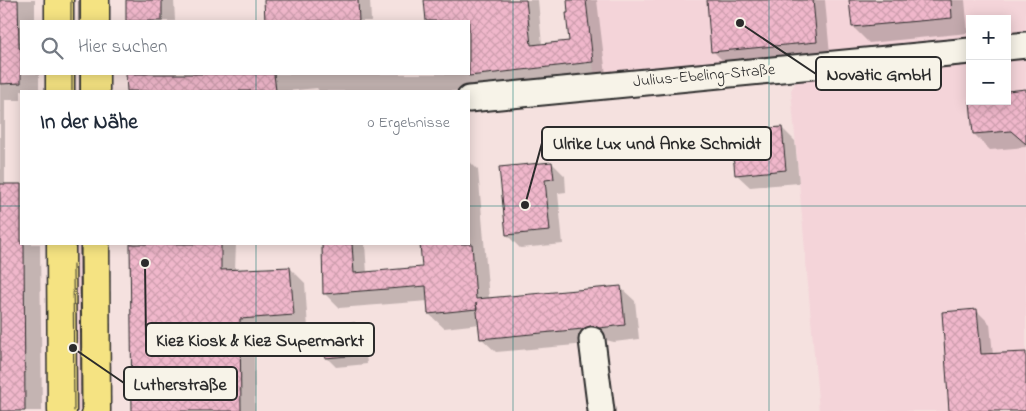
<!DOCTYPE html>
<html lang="de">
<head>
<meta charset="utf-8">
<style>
	:root { --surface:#fff; --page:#f6f6f7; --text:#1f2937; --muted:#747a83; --line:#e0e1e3 }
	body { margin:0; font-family:"Indie Flower",sans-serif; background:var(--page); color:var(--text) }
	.controls { position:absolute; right:15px; top:15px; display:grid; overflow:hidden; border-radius:0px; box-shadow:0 2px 12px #0003 }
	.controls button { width:45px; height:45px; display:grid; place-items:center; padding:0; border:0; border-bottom:1px solid var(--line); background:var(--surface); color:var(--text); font:25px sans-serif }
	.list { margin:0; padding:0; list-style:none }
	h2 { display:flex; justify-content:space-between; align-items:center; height:65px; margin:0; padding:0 20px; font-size:21px }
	h2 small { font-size:16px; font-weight:400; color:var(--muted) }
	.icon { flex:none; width:28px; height:28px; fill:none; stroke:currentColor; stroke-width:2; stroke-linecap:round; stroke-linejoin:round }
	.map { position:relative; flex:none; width:1026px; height:411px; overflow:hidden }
	.search { position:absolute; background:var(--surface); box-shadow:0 2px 12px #0003; left:20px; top:20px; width:450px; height:55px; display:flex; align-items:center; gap:12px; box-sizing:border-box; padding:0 18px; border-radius:0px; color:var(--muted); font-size:19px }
	.panel { position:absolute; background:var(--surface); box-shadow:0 2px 12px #0003; left:20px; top:90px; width:450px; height:155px; border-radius:0px }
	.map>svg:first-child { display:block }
</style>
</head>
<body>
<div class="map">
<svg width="1026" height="411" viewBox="0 0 1026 411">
	<defs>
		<pattern id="building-cross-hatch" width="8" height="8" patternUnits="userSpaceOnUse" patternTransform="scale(1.25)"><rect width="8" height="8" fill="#f0b7cb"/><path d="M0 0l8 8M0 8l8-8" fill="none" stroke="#ce9eae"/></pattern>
	</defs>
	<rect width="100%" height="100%" fill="#f5e1df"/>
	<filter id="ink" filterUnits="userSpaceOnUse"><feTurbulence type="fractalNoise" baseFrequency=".02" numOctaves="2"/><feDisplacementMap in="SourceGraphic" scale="10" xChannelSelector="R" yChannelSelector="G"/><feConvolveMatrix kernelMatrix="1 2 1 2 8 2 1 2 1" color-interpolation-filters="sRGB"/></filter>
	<g filter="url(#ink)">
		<g fill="#f4d4d9">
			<polygon points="586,0 1026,0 1026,34 1007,35 1007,19 970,19 970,39 594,73"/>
			<polygon points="1026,57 1026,411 819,411 791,90 796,82 970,63 970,101 1007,101 1007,59"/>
			<polygon points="68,244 86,244 88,411 69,411"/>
		</g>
		<g fill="#0003">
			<polygon points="0,0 35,0 35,21 21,21 21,74 39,74 39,91 21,91 21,100 5,100 5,185 21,185 21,244 40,244 42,411 0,411"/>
			<polygon points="127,0 174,0 175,21 127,21"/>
			<polygon points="265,0 370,0 371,21 267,21"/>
			<polygon points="426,0 538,0 542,45 570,42 568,0 597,0 606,75 454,91 319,91 317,88 287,91 128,91 128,74 469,74 469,21 428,21"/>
			<polygon points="708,0 825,0 830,55 726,64 713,51"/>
			<polygon points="850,0 965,0 968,33 869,43 853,27"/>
			<polygon points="1026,91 1026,147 990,150 974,134 1007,101"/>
			<polygon points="782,128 795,141 799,183 750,187 736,174"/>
			<polygon points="469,161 478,170 489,299 620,287 635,301 639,339 614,342 606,340 598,343 496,352 481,338 480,324 444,328 429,314 428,301 339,308 325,294 323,244 365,244 367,273 424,268 422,244 469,244"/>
			<polygon points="552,163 565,176 566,192 558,193 563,244 520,248 507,235"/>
			<polygon points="132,244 236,244 235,270 290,268 305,283 308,329 254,334 255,411 133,411"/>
			<polygon points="977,311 990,324 993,355 1026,353 1026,411 950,411"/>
			<polygon points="355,324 364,334 367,364 336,367 327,358"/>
		</g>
		<g fill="url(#building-cross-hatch)" stroke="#2b2b2b">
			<polygon points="0,0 18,0 19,48 21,49 21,83 0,84"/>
			<rect x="126" y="0" width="36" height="21"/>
			<polygon points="264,0 358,0 359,21 265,21"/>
			<polygon points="424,0 526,0 531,45 569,41 566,13 568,13 567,0 586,0 593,62 469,76 469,21 426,21"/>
			<polygon points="707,0 813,0 817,42 711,52"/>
			<polygon points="849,0 951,0 952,18 852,27"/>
			<polygon points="126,74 274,74 276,91 127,91"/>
			<polygon points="1026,89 1026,144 1011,131 973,134 970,101 1007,101 1007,91"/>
			<polygon points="782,127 786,170 735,175 731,131"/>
			<polygon points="552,162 554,179 545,180 550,231 506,235 499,167"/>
			<polygon points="0,184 21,184 21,244 24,244 25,411 0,411"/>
			<polygon points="130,244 221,244 221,270 290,267 294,315 240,319 241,411 132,411"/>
			<polygon points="322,244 352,244 354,273 422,267 420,244 472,244 476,299 621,286 625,325 599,328 591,326 583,329 480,339 476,303 477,309 428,314 426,286 323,294"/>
			<polygon points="977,309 981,354 1026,352 1026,411 949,411 942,312"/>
			<polygon points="355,323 359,355 325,358 324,326"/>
		</g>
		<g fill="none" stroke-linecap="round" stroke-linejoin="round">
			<g stroke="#2b2b2b" stroke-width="29">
				<g id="minor">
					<polyline points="1007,47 1026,45"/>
					<polyline points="469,99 970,51"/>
					<polyline points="592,340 601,411"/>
				</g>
			</g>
			<g stroke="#2b2b2b" stroke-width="31">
				<g id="major">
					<polyline points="59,0 59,21"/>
					<polyline points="95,0 95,21"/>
					<polyline points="60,74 60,91"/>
					<polyline points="95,74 95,91"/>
					<polyline points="61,244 62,411"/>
					<polyline points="95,244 96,411"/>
				</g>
			</g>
			<use href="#minor" stroke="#f7f3e8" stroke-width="25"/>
			<use href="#major" stroke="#f5e382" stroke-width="28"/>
			<g stroke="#2b2b2b" stroke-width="1">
				<polyline points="71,0 71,21"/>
				<polyline points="79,0 79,21"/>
				<polyline points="72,74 72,91"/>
				<polyline points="80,74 80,91"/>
				<polyline points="81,244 82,411"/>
				<polyline points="73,264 74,411"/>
			</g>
		</g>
	</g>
	<path fill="none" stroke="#0f766e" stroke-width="1" stroke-opacity="0.55" d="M 256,0 L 256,21M 513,0 L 513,411M 769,0 L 769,411M 256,74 L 256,91M 0,206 L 21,206M 469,206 L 1026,206M 256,244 L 256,411"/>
	<g text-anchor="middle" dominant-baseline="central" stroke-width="5" stroke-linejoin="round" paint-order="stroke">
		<g font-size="16" fill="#2b2b2b" stroke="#f7f3e8">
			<text transform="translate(704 76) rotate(-5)">Julius-Ebeling-Straße</text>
		</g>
	</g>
	<path fill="none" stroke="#2b2b2b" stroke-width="2" d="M740 23L816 74M525 205L542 143M145 263L146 340M73 348L124 383"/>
	<g fill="#2b2b2b" stroke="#f7f3e8" stroke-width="2">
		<circle cx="740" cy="23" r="5"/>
		<circle cx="525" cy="205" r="5"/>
		<circle cx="145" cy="263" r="5"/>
		<circle cx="73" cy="348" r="5"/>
	</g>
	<g fill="#f7f3e8" stroke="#2b2b2b" stroke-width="2">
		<rect x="816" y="57" width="125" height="33" rx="5"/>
		<rect x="542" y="127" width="229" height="33" rx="5"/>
		<rect x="146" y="323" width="228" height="33" rx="5"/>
		<rect x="124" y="367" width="113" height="33" rx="5"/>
	</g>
	<g font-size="18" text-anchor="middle" font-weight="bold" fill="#2b2b2b">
		<text x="879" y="80">Novatic GmbH</text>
		<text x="657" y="149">Ulrike Lux und Anke Schmidt</text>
		<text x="260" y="346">Kiez Kiosk &amp; Kiez Supermarkt</text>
		<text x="180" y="390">Lutherstraße</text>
	</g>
</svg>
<div class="controls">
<button>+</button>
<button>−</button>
</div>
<div class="search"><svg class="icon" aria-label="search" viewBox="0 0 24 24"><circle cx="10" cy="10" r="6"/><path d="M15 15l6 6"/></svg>Hier suchen</div>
<section class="panel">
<h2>In der Nähe<small>0 Ergebnisse</small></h2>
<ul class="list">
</ul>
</section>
</div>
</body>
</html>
